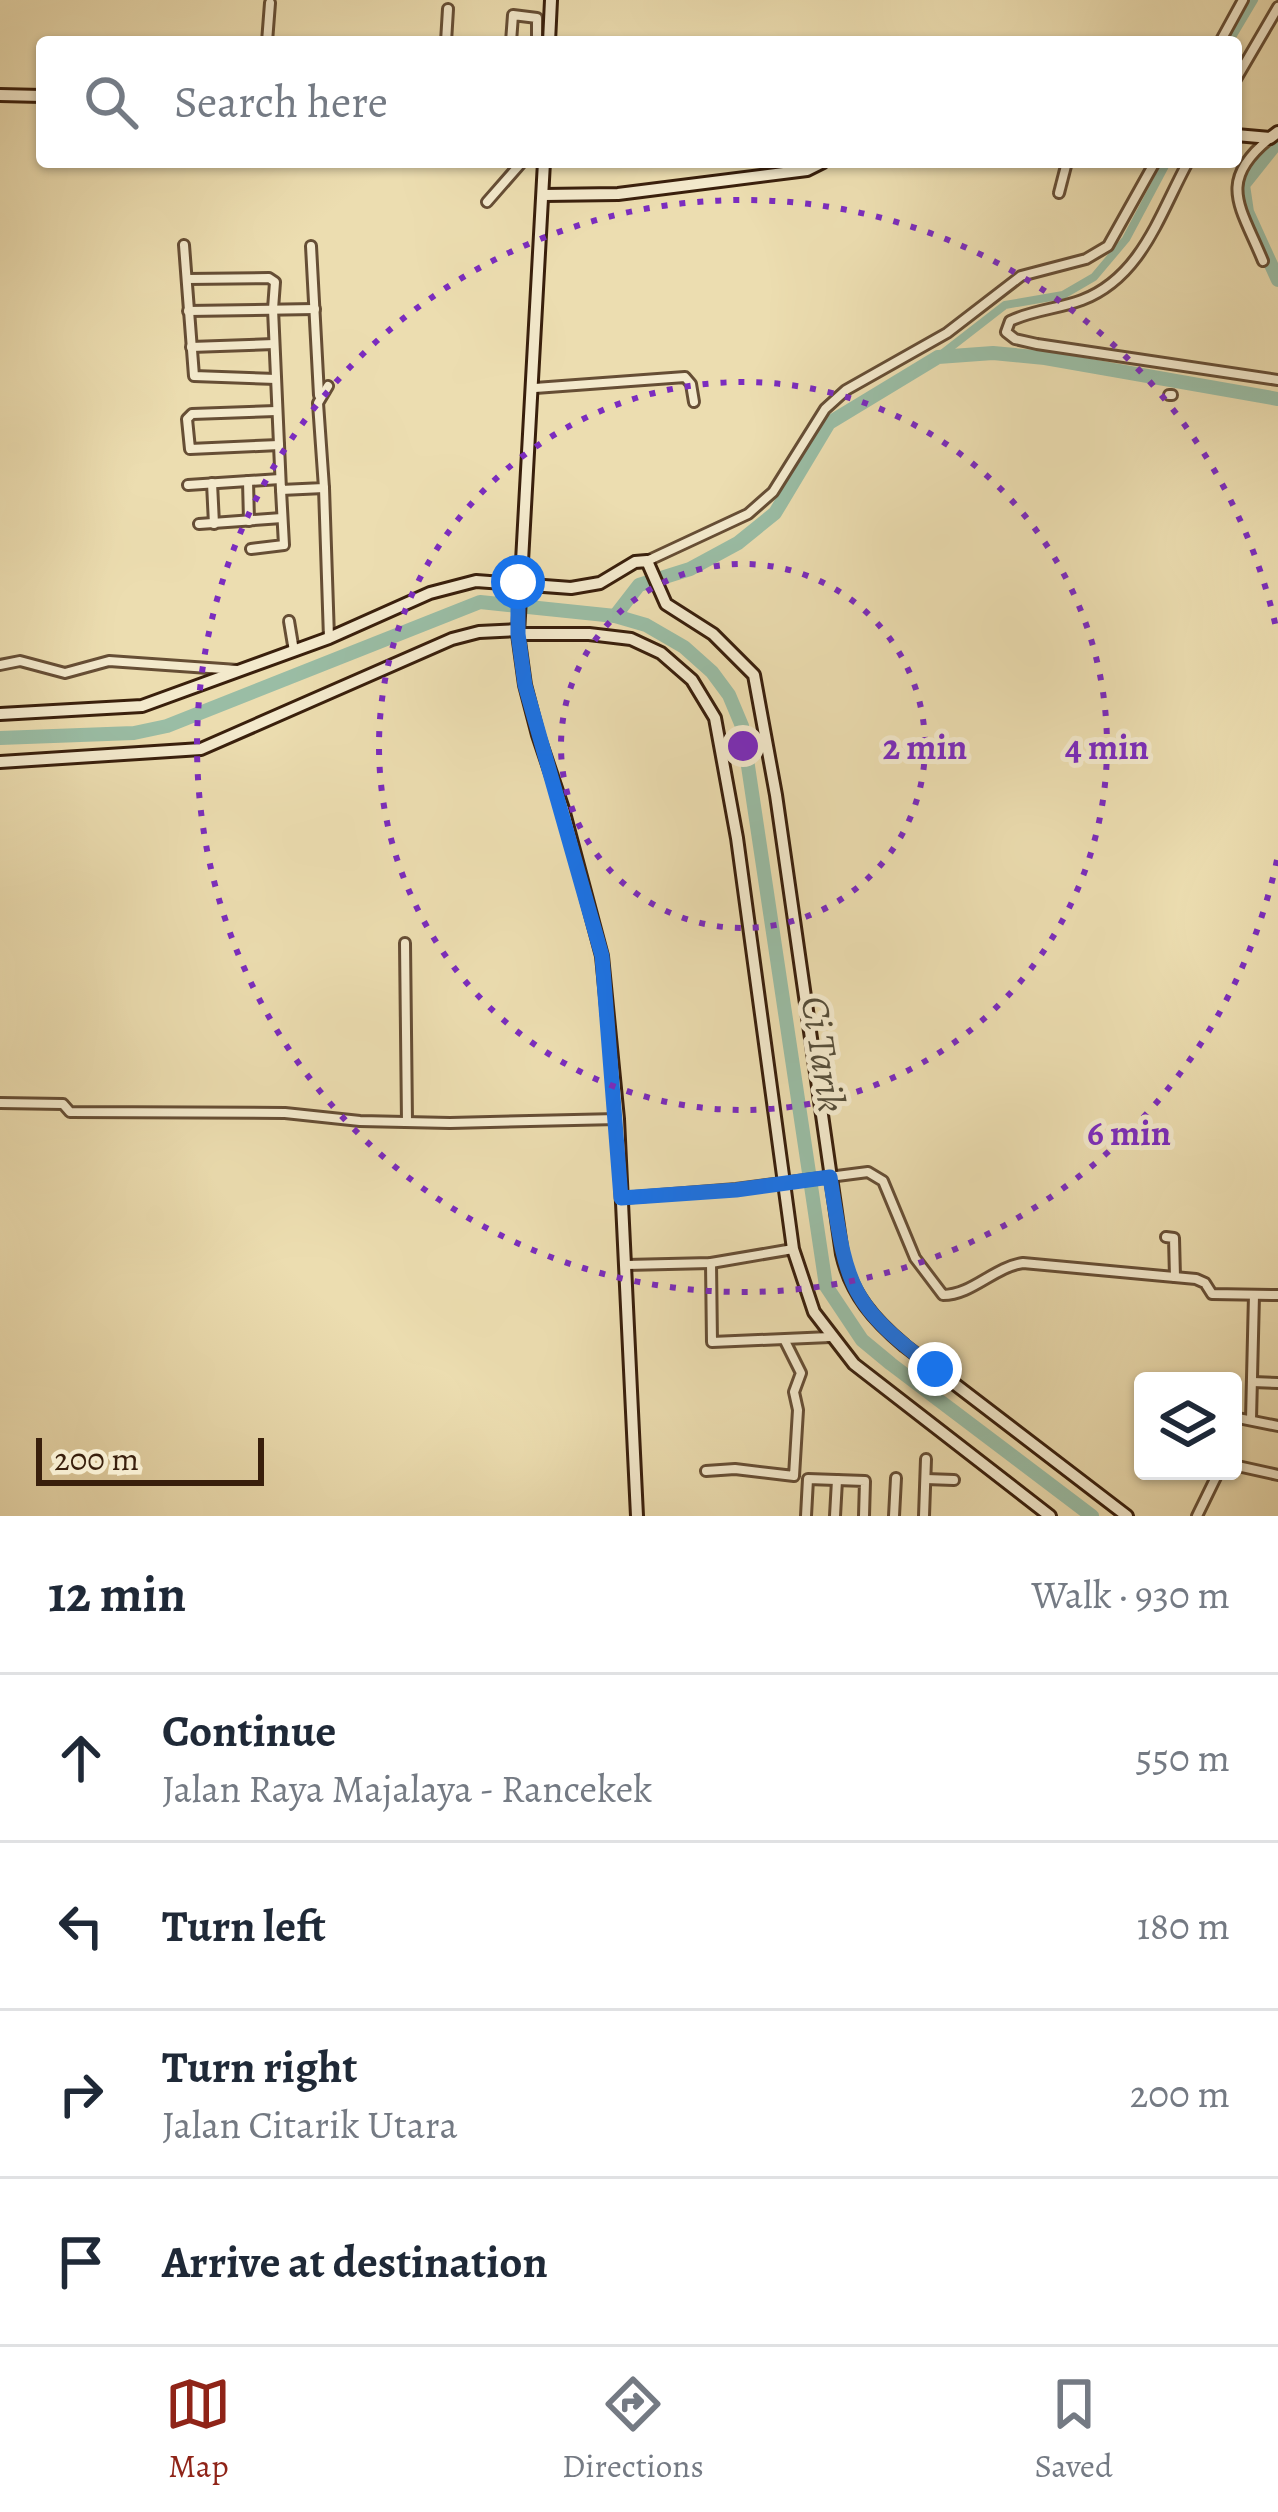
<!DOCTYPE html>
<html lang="en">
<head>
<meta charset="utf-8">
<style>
	:root { --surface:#fff; --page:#f6f6f7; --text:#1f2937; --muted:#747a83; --line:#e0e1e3; --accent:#8f2418 }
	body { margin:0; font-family:Alegreya,serif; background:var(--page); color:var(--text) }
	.controls { position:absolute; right:36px; bottom:36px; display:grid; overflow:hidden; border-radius:12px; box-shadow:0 3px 9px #0004 }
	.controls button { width:108px; height:108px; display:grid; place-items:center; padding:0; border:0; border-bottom:3px solid var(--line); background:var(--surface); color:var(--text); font:60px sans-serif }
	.scale { position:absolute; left:36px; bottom:30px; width:228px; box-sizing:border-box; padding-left:12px; border:6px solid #391f0c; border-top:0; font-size:33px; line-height:42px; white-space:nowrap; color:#391f0c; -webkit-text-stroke:9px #f3e9cc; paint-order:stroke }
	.stop { position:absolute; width:36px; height:36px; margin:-27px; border:9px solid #1a73e8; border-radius:50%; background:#fff }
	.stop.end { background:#1a73e8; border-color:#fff; box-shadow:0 3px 12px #0008 }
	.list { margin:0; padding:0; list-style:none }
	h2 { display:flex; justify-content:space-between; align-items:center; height:156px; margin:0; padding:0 48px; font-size:51px }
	h2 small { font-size:39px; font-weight:400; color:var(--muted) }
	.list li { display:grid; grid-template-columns:78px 1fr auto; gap:36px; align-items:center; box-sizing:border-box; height:168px; padding:0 48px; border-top:3px solid var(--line) }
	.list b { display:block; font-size:45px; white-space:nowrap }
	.list p { margin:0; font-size:39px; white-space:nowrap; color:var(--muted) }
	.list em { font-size:39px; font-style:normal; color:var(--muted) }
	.icon { flex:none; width:66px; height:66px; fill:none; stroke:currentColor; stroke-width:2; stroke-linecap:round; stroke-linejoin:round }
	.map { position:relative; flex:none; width:1278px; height:1516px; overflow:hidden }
	.search { position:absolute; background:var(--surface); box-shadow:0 3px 9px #0004; left:36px; right:36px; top:36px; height:132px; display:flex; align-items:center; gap:30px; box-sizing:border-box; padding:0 42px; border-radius:12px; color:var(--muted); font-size:45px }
	.sheet { height:828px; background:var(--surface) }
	nav { display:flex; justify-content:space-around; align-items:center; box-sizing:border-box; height:168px; border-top:3px solid var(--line); background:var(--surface); font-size:33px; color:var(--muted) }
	nav a { display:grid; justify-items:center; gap:6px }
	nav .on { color:var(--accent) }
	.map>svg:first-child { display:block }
</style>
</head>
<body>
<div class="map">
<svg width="1278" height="1516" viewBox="0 0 1278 1516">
	<rect width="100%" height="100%" fill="#ecddb0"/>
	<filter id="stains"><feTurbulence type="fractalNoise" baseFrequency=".00167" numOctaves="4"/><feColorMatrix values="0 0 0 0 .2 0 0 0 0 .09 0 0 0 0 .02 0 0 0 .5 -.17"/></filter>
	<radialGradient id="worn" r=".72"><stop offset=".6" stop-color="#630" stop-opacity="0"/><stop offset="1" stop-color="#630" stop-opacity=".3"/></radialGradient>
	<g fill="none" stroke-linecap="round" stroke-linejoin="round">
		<g stroke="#9abda5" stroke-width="8">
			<polyline points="1229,42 1254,0"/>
			<polyline points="938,357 1005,305 1063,295 1094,277 1126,239 1167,162"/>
		</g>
		<g stroke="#9abda5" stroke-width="14">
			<polyline points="1278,141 1243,185 1247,212 1278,280"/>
			<polyline points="615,616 639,585 690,569 738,543 775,513 829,423 938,357 993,353 1045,358 1278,399"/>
			<polyline points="0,738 134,733 167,726 480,602 615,616 646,625 684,647 712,672 729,695 742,726 826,1286 862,1340 891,1364 1092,1516"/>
		</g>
		<g stroke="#664e35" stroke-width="14">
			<g id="street">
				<polyline points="267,42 270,3"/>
				<polyline points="446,42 448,9"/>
				<polyline points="511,42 513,15 537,18 537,42"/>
				<polyline points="1220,42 1243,0"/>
				<polyline points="1236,79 1278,7"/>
				<path d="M 1188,162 C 1160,213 1142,277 1082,300 C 1058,309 1033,310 1010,321 L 1006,332 L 1015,339 L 1037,344 L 1278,380"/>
				<polyline points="1059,193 1067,162"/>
				<polyline points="487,202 522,162"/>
				<polyline points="184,245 194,376 276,379"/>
				<polyline points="311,246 319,395"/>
				<path d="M 1263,261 C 1241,207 1216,182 1269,139"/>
				<polyline points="187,279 269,278 275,282 273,309 281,490 324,488 318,403 328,386"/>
				<polyline points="188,311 315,309"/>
				<polyline points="191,347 274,344"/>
				<polyline points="535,388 685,377 691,384 694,402"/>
				<polyline points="1169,395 1172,395"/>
				<polyline points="276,411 192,414 187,419 190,449 279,445"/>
				<polyline points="248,481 249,521"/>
				<polyline points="212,483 214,524"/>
				<polyline points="188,485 280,479"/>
				<polyline points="324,488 329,638"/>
				<polyline points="199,524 282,518"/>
				<polyline points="251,549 284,545 281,490"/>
				<polyline points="647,561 748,514 773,492 825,409 846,390 947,333 1021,276 1086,259 1108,246 1155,162"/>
				<polyline points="289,621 294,651"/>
				<polyline points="0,665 20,661 65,673 109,661 237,670"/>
				<polyline points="405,943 407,1121"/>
				<polyline points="0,1103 63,1104 70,1112 285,1113 360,1121 450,1123 618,1119"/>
				<path d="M 622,1198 L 736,1189 L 868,1172 L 883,1181 L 915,1258 L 943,1295 C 972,1295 994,1267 1023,1263 L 1196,1279 L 1205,1283 L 1212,1294 L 1278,1295"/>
				<polyline points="1166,1237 1174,1238 1175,1277"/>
				<polyline points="711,1263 712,1342 830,1337"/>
				<polyline points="626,1265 711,1263 793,1249"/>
				<polyline points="1253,1382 1278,1383"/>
				<polyline points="1233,1417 1278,1426"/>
				<polyline points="1251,1419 1254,1295"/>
				<polyline points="1233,1465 1278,1475"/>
				<polyline points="706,1471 735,1469 794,1476 798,1410 794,1392 801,1373 785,1341"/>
				<polyline points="926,1479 954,1480"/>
				<polyline points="806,1516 808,1479 865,1481 864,1516"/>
				<polyline points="835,1516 837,1480"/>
				<polyline points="894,1516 896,1478"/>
				<polyline points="924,1516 926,1459"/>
				<polyline points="1197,1516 1219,1471"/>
			</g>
		</g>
		<g stroke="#391f0c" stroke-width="16">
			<g id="secondary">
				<polyline points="549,42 551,0"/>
				<polyline points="0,95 42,96"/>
				<polyline points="1236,135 1270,138 1278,132"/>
				<polyline points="544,162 518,634 525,685 538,735 563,809 602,956 618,1119 637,1516"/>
				<polyline points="544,195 618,194 807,170 823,162"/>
				<polyline points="518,634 589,634 631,639 661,653 692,680 715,718 737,838 793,1249 814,1312 854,1364 1050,1516"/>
				<path d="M 0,714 L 142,706 L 329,638 L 430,593 L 476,581 L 571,588 L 600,583 L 635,562 L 647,561 L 666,604 L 713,634 L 754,675 L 776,795 L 842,1254 C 851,1294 874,1320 905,1346 L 1127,1516"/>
				<polyline points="0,762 201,749 452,639 479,632 518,630"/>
			</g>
		</g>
		<use href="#street" stroke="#f3e9cc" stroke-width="8"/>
		<use href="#secondary" stroke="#f3e9cc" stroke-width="10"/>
	</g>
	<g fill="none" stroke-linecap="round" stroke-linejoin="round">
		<path stroke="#1a73e8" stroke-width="15" d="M 518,582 L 518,634 L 525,685 L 602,956 L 621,1198 L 736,1190 L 830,1177 C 847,1283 845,1302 935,1369"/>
	</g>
	<g fill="none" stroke="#7b2cbf" stroke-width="6" stroke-dasharray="6 12">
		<circle cx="743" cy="746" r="182"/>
		<circle cx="743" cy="746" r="364"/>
		<path d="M1277 860A546 546 0 1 1 1277 632"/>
	</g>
	<g text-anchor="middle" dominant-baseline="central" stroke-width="10" stroke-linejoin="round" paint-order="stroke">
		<g font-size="39" font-style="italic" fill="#564e3a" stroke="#f3e9cc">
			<text transform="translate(824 1054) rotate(81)">Ci Tarik</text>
		</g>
	</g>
	<circle cx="743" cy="746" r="18" fill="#7b2cbf" stroke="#f3e9cc" stroke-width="6"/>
	<g font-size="36" text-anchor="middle" font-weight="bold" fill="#7b2cbf" stroke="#f3e9cc" stroke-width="10" stroke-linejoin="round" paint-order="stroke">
		<text x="925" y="759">2 min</text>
		<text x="1107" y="759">4 min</text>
		<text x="1129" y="1145">6 min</text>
	</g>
	<rect width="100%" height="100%" filter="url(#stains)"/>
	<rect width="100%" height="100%" fill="url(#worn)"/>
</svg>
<div class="controls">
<button><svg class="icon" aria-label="layers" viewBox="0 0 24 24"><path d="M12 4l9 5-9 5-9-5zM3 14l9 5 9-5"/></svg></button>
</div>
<div class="scale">200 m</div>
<div class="stop" style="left:518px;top:582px"></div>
<div class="stop end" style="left:935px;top:1369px"></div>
<div class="search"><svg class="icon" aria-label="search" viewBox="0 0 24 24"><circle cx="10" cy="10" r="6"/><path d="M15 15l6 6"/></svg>Search here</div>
</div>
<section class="sheet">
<h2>12 min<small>Walk · 930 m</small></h2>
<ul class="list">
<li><svg class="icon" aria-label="ahead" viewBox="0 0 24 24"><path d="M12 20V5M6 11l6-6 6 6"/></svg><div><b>Continue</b><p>Jalan Raya Majalaya - Rancekek</p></div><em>550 m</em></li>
<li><svg class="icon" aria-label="left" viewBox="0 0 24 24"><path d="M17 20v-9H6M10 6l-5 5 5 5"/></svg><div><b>Turn left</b></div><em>180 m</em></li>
<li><svg class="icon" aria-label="right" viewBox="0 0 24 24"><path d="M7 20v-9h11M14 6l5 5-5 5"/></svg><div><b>Turn right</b><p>Jalan Citarik Utara</p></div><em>200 m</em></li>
<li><svg class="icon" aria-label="arrive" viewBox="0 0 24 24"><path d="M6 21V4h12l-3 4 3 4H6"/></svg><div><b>Arrive at destination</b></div></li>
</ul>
</section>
<nav>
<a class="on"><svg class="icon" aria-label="map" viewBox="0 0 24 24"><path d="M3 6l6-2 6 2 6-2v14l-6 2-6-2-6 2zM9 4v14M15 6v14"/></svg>Map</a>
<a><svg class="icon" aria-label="directions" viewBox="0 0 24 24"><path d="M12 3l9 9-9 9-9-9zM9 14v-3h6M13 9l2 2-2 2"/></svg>Directions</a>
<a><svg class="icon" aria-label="saved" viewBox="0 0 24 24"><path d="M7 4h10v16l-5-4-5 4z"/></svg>Saved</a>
</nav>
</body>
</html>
